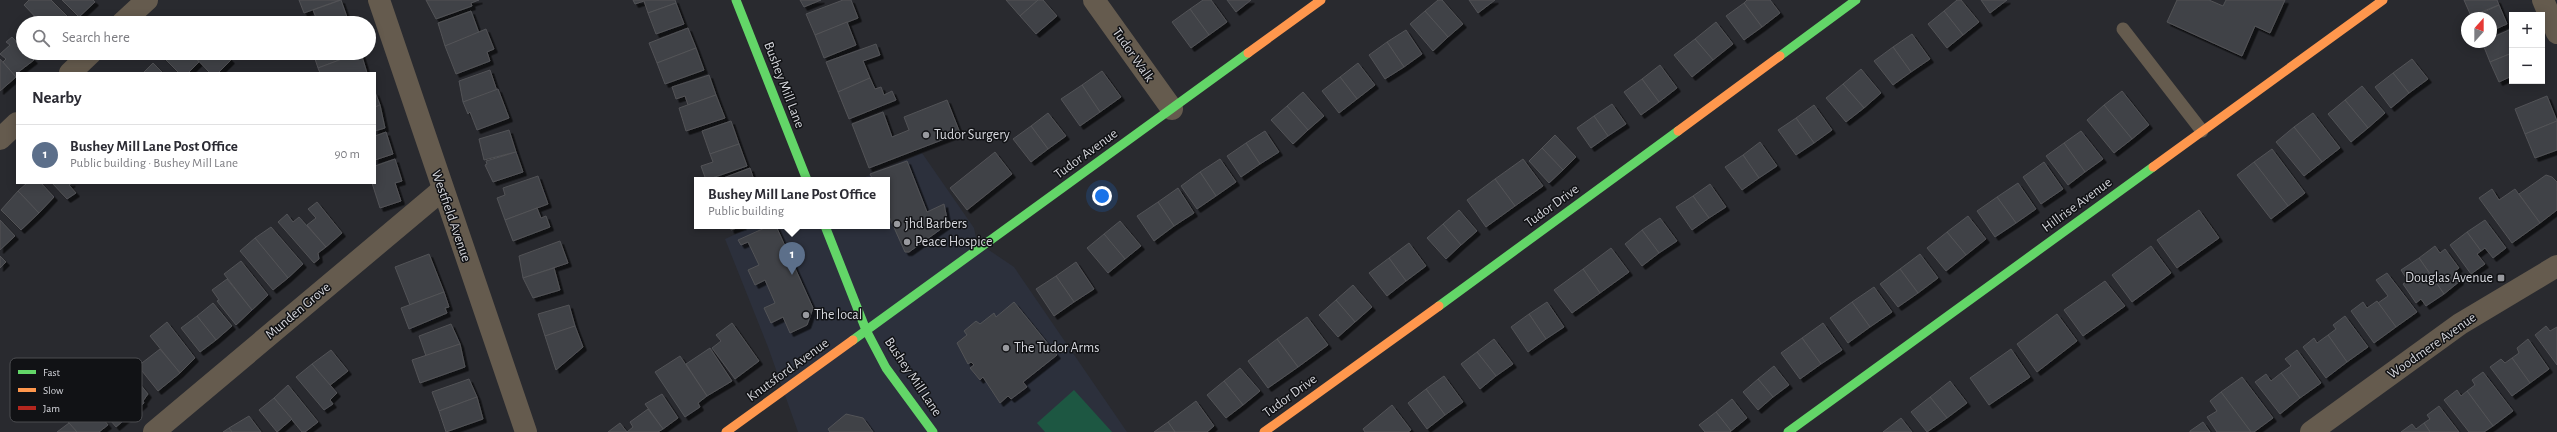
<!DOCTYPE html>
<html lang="en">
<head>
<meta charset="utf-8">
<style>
	:root { --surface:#fff; --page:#f7f7f7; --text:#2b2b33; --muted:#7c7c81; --line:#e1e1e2; --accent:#5c5d64 }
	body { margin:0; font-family:"Alegreya Sans",sans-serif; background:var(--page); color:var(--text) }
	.controls { position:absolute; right:12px; top:12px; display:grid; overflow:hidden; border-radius:0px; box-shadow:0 2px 10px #0003 }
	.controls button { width:36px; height:36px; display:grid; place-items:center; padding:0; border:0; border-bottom:1px solid var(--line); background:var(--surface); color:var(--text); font:20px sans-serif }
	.compass { position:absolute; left:2461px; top:12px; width:36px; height:36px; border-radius:50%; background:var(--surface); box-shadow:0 2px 10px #0003; rotate:21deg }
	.you { position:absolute; left:1102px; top:196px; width:14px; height:14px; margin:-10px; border:3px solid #fff; border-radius:50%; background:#1a73e8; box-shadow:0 0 0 6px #1a73e833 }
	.badge { display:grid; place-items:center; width:26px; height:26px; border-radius:50%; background:var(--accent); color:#fff; font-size:13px; font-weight:700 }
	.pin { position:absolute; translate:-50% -33px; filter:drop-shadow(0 1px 2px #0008) }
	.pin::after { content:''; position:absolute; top:21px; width:14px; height:12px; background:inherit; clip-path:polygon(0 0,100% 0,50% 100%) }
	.popup { position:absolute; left:694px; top:177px; width:196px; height:52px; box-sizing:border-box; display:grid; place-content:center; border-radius:0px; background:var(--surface); filter:drop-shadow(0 1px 3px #0005); font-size:13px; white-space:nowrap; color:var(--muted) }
	.popup b { font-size:15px; color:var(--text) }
	.popup::after { content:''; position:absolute; left:50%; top:100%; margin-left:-8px; border:8px solid transparent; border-top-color:var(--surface) }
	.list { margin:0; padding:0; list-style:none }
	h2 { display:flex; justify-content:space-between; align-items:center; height:52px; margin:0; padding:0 16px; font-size:17px }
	h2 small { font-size:13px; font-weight:400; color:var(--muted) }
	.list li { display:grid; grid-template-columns:26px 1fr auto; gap:12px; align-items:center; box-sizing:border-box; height:60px; padding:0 16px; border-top:1px solid var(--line) }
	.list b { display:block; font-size:15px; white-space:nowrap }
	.list p { margin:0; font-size:13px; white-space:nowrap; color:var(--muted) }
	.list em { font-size:13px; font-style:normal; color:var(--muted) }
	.icon { flex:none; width:22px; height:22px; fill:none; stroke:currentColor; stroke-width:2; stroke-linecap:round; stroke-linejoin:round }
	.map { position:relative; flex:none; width:2557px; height:432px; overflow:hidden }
	.search { position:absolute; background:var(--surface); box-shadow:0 2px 10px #0003; left:16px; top:16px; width:360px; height:44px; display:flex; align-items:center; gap:10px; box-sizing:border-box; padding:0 14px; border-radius:22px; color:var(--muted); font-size:15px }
	.panel { position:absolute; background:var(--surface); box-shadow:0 2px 10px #0003; left:16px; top:72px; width:360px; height:112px; border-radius:0px }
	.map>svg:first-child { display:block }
</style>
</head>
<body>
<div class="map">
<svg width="2557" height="432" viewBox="0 0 2557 432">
	<defs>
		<filter id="shadow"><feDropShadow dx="3.5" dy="3.5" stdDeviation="0" flood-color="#0009"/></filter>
	</defs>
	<rect width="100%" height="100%" fill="#292a2f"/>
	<polygon fill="#2c303c" points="922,153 974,228 977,242 1014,267 1127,432 798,432 768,347 725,239 753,226 887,226 887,180 858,180"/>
	<polygon fill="#1d5742" points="1074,390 1112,432 1045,432 1037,423"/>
	<g fill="#414246" stroke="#525357" filter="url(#shadow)">
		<polygon points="29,0 51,0 73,22 41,23 24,5"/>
		<polygon points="62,0 93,0 95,2 79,17"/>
		<polygon points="299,0 340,0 304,13"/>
		<polygon points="341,0 349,23 318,23 313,10"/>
		<polygon points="426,0 479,0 471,3 472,6 436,19"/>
		<polygon points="633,0 675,0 676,3 648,13 644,1 635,4"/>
		<polygon points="800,0 821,0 804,7"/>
		<polygon points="843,0 851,0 858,18 815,35 806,14"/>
		<polygon points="1006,0 1038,0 1020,16"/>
		<polygon points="1038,0 1043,0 1057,16 1036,34 1020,16"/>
		<polygon points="1203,0 1211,0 1227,22 1209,35 1190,9"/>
		<polygon points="1227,0 1251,0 1236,12"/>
		<polygon points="1438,0 1442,0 1463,24 1448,37 1425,11"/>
		<polygon points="1469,0 1495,0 1478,13"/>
		<polygon points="1747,0 1770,0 1780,13 1762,27 1744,3"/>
		<polygon points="1957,0 1961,0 1979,22 1963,35 1944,11"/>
		<polygon points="1981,0 2007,0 1990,13"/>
		<polygon points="2177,0 2209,0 2223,6 2226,0 2285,0 2270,33 2255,26 2242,56 2167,22"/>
		<polygon points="2464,0 2497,0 2499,5 2471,16"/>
		<polygon points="676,3 684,24 656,34 648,13"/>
		<polygon points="1744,3 1762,27 1744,40 1726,16"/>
		<polygon points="2499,5 2507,24 2491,31 2491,18 2471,18"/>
		<polygon points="1190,9 1209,35 1191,48 1172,22"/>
		<polygon points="471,11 479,33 445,46 438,23"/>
		<polygon points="1425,11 1448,37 1433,51 1410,24"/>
		<polygon points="1944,11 1963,35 1947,48 1928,24"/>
		<polygon points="35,16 41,23 27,23"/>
		<polygon points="847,22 856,45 824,58 815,35"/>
		<polygon points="1716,22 1733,44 1713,60 1695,39"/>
		<polygon points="23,27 23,37 18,32"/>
		<polygon points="688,28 696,48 657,63 649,43"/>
		<polygon points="486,29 494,49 487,52 490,61 456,74 445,46"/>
		<polygon points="1406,30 1422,54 1404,67 1387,42"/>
		<polygon points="2509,30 2512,37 2512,53 2490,62 2482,42 2491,42 2491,38"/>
		<polygon points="1912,34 1930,59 1911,72 1893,47"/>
		<polygon points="12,37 23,49 23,53 27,53 34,60 17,73 16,77 3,62 6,59 0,54 10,45 6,42"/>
		<polygon points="1695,39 1713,60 1692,77 1674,55"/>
		<polygon points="1387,42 1404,67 1385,79 1369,55"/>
		<polygon points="876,44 880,55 863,61 870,78 838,92 826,62"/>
		<polygon points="1893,47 1911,72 1893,85 1874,61"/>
		<polygon points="696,48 704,70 665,84 657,63"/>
		<polygon points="164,53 191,53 199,62 188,73 179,73 162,56"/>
		<polygon points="191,53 224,53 231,60 218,73 210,73"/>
		<polygon points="313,53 358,53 318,68"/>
		<polygon points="358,53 361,53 367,73 320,73 318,68"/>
		<polygon points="2512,53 2512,76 2499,82 2490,62"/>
		<polygon points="0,59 16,77 0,91"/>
		<polygon points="2412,59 2428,79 2409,93 2393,73"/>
		<polygon points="153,63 163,73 143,73"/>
		<polygon points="1358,63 1375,85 1357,99 1340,77"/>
		<polygon points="1660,65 1677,88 1659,102 1642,79"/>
		<polygon points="1861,69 1881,93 1864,108 1843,84"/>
		<polygon points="490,70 497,91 463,102 459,81"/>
		<polygon points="1102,71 1121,97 1100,112 1082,85"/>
		<polygon points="2393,73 2409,93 2391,108 2375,87"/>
		<polygon points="709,75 716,95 688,105 685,96 676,99 672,87"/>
		<polygon points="1340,77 1357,99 1339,113 1322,91"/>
		<polygon points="870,78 875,89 881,87 884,95 892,91 896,100 849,119 838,92"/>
		<polygon points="1642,79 1659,102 1641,115 1624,92"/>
		<polygon points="1843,84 1864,108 1846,122 1826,98"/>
		<polygon points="1082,85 1100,112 1080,126 1061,99"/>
		<polygon points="2362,86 2385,113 2368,128 2345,100"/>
		<polygon points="498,89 509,118 477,130 470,112 468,114 463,102"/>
		<polygon points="2122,91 2149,125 2132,139 2104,105"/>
		<polygon points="375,92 380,105 375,107"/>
		<polygon points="1303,92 1324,116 1308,130 1287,106"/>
		<polygon points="716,95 725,118 686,131 679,108"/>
		<polygon points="2547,96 2557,121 2525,134 2515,109"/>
		<polygon points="947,100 960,133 869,168 852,124 883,112 892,137 909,130 904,117"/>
		<polygon points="2345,100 2368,128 2351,142 2328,114"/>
		<polygon points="1612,104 1626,124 1608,136 1594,116"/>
		<polygon points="380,105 385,128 375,131 375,107"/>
		<polygon points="1814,105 1832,130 1814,143 1796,118"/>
		<polygon points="2104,105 2132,139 2114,153 2087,120"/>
		<polygon points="1287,106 1308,130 1293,144 1271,120"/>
		<polygon points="1048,113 1066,136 1048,149 1031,126"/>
		<polygon points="2313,113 2340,148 2322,162 2294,127"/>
		<polygon points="1594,116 1608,136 1591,148 1577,128"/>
		<polygon points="1796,118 1814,143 1796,155 1778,130"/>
		<polygon points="731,121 739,144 710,154 702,131"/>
		<polygon points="2557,121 2557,150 2535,158 2525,134"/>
		<polygon points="1031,126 1048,149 1031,162 1013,139"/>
		<polygon points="2294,127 2322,162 2304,176 2276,142"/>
		<polygon points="509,130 516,152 484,160 479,139"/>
		<polygon points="1265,131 1279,152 1260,164 1246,143"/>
		<polygon points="2081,131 2103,159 2085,172 2064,143"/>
		<polygon points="386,132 393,154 375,160 375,136"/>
		<polygon points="1555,135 1576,157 1563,170 1542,148"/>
		<polygon points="1760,142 1777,166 1759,178 1743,155"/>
		<polygon points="1246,143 1260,164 1241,177 1227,156"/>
		<polygon points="2064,143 2085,172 2068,185 2046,156"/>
		<polygon points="739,144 747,166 706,180 701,166 713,162 710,154"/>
		<polygon points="1542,148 1563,170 1549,183 1529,161"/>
		<polygon points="2272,149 2305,193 2288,206 2254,162"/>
		<polygon points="516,152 523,172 493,182 485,165 487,164 486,161"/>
		<polygon points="995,152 1012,174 967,210 950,188"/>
		<polygon points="1743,155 1759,178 1742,190 1725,167"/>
		<polygon points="395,159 402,181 395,183 401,201 380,208 372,183 375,183 375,166"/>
		<polygon points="1220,159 1236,182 1216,196 1200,172"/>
		<polygon points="1523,159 1543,186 1515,206 1495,179"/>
		<polygon points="907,161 927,212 944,204 948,224 909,252 905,252 887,212 887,180 873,180 870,174"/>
		<polygon points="2044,162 2063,189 2041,204 2023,177"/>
		<polygon points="2254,162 2288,206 2271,219 2237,175"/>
		<polygon points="750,168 754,180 718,180"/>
		<polygon points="1200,172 1216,196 1197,209 1181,186"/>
		<polygon points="2546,175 2552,177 2557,182 2557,210 2540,223 2519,194"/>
		<polygon points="538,176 548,204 505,220 497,198 505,195 503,188"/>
		<polygon points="1495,179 1515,206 1486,227 1467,200"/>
		<polygon points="27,183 41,183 54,197 39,213 18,191"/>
		<polygon points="52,183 72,183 69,185 76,193 67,199"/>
		<polygon points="2018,183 2036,209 2016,223 1997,197"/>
		<polygon points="1710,184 1726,207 1709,218 1693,196"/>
		<polygon points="1178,188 1194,213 1174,226 1158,202"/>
		<polygon points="2492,189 2499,200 2515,189 2540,223 2512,243 2479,198"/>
		<polygon points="18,191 39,213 21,230 1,210"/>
		<polygon points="1693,196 1709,218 1692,230 1676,207"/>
		<polygon points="1997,197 2016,223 1995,237 1977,211"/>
		<polygon points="317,202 342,233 326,247 307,225 316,218 308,209"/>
		<polygon points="1158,202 1174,226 1154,241 1137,216"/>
		<polygon points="537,208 541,218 546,216 550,227 513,241 505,220"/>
		<polygon points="1459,210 1477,231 1461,245 1443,224"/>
		<polygon points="2199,210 2219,238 2177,268 2157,240"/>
		<polygon points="287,214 293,222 299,217 326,247 318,253 319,259 314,263 278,222"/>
		<polygon points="1968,216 1986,239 1966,255 1947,232"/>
		<polygon points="1660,218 1677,241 1659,253 1642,230"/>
		<polygon points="0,220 15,236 0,250"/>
		<polygon points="2485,220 2506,248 2493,258 2485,248 2481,251 2467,232"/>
		<polygon points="1120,221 1141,246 1125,259 1104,234"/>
		<polygon points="1443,224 1461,245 1446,259 1427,238"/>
		<polygon points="730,226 743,226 731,230"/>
		<polygon points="769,226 776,226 813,308 807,325 790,333 783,317 771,323 764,308 775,303 765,280 755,285 748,270 759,265 748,242 741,245 738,240"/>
		<polygon points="271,227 303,264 288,278 255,238"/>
		<polygon points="1642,230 1659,253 1642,266 1625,244"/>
		<polygon points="1947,232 1966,255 1946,271 1927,248"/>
		<polygon points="2467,232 2481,251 2477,254 2485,264 2471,274 2450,245"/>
		<polygon points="1104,234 1125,259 1108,273 1087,248"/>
		<polygon points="255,238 288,278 273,290 240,251"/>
		<polygon points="560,241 568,263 523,278 519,256"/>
		<polygon points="1409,243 1426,266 1406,281 1389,258"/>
		<polygon points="2151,246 2171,273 2132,302 2112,275"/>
		<polygon points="2435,246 2440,253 2445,249 2459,268 2454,272 2460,281 2444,294 2419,258"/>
		<polygon points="1611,248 1629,272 1600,293 1583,269"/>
		<polygon points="429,254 444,292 410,305 395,267"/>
		<polygon points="1920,254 1938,278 1918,293 1900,269"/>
		<polygon points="0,256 6,262 0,268"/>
		<polygon points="1389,258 1406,281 1387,296 1369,273"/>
		<polygon points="2419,258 2444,294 2426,306 2421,299 2416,303 2403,284 2408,281 2401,270"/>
		<polygon points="241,261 268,295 252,310 224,274"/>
		<polygon points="1076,262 1094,289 1074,302 1056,276"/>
		<polygon points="554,268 560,290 533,298 523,278"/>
		<polygon points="1583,269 1600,293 1572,313 1554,290"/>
		<polygon points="1900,269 1918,293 1898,307 1880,284"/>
		<polygon points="2387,273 2417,312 2396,327 2378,303 2388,296 2376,280"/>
		<polygon points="1056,276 1074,302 1054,316 1036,289"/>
		<polygon points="227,279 252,310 236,325 217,301 219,300 212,290"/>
		<polygon points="2105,281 2125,306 2083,336 2064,310"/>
		<polygon points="1353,285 1372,307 1355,322 1336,300"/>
		<polygon points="1874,287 1892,312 1870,327 1852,302"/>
		<polygon points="444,292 449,307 445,308 447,313 409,329 401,308"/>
		<polygon points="1336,300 1355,322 1338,337 1319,315"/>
		<polygon points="2377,301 2396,327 2374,343 2351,311 2363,302 2367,308"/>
		<polygon points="1014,302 1057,355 1023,382 1027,387 1011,399 1008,396 1000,403 983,377 980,380 970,368 974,365 971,362 968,364 957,343 967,335 964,331 976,321 980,324 994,313 996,317"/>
		<polygon points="1547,302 1564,327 1546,339 1529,314"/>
		<polygon points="1852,302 1870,327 1848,343 1830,318"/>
		<polygon points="213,303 232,326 216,340 197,316"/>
		<polygon points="569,305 575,326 545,336 538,314"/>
		<polygon points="1529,314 1546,339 1528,352 1511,327"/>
		<polygon points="2057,314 2077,341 2037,372 2017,344"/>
		<polygon points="197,316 216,340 200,352 181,328"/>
		<polygon points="2345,316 2368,347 2347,362 2328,335 2336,329 2333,325"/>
		<polygon points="1307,317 1328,345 1298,367 1277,339"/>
		<polygon points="167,322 195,358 180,373 150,336"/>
		<polygon points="732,323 759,361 735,379 712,348 721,341 716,335"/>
		<polygon points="1823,323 1842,350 1821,364 1802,338"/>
		<polygon points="451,324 460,344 426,356 419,336"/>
		<polygon points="575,326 583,347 556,370 545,336"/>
		<polygon points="2546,326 2550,331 2557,327 2557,365 2535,335"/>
		<polygon points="2328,335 2347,362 2326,378 2303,347 2314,338 2317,343"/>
		<polygon points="1802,338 1821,364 1800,379 1781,353"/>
		<polygon points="1277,339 1298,367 1268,388 1248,361"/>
		<polygon points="1494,339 1513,364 1496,376 1477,352"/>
		<polygon points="2528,339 2549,369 2530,383 2512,358 2519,353 2517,348"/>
		<polygon points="460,344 465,367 420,383 412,360"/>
		<polygon points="710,348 732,381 707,396 686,364"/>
		<polygon points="160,349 180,373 158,391 138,366"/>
		<polygon points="2011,349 2030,377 1989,405 1970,378"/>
		<polygon points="331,350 348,371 329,386 312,364"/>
		<polygon points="2297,350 2321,383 2300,398 2281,373 2291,366 2285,359"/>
		<polygon points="1477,352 1496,376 1480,389 1461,364"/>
		<polygon points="680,356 707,396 698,403 700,407 685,417 655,372"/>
		<polygon points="2512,358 2530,383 2512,396 2490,367 2501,359 2505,363"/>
		<polygon points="312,364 337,393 330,400 333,404 324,410 296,377"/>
		<polygon points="1774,366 1789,385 1773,397 1758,379"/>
		<polygon points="1240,368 1260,391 1243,405 1224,381"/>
		<polygon points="2483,372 2513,411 2493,426 2467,391 2475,385 2472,380"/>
		<polygon points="131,373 148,394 143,401 144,403 135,411 115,386"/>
		<polygon points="2281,373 2300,398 2280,414 2255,382 2266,374 2271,381"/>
		<polygon points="1444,376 1463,402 1445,415 1426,389"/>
		<polygon points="2242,377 2273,418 2254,432 2251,432 2221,392"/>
		<polygon points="109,378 135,411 116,427 89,395"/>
		<polygon points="469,379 477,397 439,411 432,392"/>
		<polygon points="1758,379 1773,397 1758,410 1743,392"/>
		<polygon points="1224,381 1243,405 1226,418 1207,395"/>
		<polygon points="1950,381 1967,403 1947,418 1930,397"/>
		<polygon points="288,385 318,422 305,432 302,432 274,398"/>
		<polygon points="1426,389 1445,415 1427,429 1408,403"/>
		<polygon points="2457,390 2461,396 2467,391 2493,426 2484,432 2469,432 2444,400"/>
		<polygon points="2221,392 2251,432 2217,432 2207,417 2217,411 2210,401"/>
		<polygon points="662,394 678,418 663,429 645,404"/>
		<polygon points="477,397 483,419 446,432 439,411"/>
		<polygon points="1930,397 1947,418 1927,432 1911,412"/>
		<polygon points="274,398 292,419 277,432 259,410"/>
		<polygon points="1732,399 1747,418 1731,431 1716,412"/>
		<polygon points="76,401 83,409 90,403 108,425 99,432 77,432 61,414"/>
		<polygon points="1196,401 1214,426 1207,432 1175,432 1168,422"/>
		<polygon points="1392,405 1411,430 1408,432 1365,432 1363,429"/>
		<polygon points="2439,406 2459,432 2430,432 2424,423 2430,419 2427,415"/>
		<polygon points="648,409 663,429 658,432 627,432 633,427 630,422"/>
		<polygon points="1716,412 1731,431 1730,432 1705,432 1699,425"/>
		<polygon points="846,414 863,418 873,432 830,432 828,429"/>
		<polygon points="249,416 261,432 232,432 229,428"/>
		<polygon points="1901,418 1912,432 1883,432"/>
		<polygon points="1168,422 1175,432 1154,432"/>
		<polygon points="2203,422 2210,432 2190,432 2190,431"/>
		<polygon points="69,423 77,432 57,432"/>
		<polygon points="620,423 627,432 608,432"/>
		<polygon points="2424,423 2430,432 2401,432 2412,424 2416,429"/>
		<polygon points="229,428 232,432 223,432"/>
	</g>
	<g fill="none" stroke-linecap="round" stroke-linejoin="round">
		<polyline stroke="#655b4e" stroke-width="13" points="2123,29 2202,131"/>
		<g stroke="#655b4e" stroke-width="22">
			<polyline points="379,0 526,432"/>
			<polyline points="1094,0 1172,109"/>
			<polyline points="2543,0 2557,33"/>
			<polyline points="122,23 147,0"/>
			<polyline points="70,73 91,53"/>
			<polyline points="0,139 17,123"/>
			<polyline points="154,432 442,190"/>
			<polyline points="2311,432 2460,324 2557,266"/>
		</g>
		<g stroke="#63d668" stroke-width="9">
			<polyline points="736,0 807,180"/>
			<polyline points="1780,56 1856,0"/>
			<polyline points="825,226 866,330 886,368 933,432"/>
			<polyline points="1439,306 1678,131"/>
			<polyline points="853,340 1248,53"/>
			<polyline points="1788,432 2153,167"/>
		</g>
		<g stroke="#ff974d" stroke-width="9">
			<polyline points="1248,53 1321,0"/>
			<polyline points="1678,131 1780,56"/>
			<polyline points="2153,167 2383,0"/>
			<polyline points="726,432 853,340"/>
			<polyline points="1264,432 1439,306"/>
		</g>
	</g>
	<g fill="#999a9f" stroke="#111215" stroke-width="1.5">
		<circle cx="926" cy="135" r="4"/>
		<circle cx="897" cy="224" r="4"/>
		<circle cx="907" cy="242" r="4"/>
		<rect x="2497" y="274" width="8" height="8" rx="2"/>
		<circle cx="806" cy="315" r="4"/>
		<circle cx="1006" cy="348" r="4"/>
	</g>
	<g text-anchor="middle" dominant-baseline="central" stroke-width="3" stroke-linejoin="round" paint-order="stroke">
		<g font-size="14" fill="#d5d6dc" stroke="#111215">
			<text transform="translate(1133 55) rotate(55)">Tudor Walk</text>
			<text transform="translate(784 85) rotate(69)">Bushey Mill Lane</text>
			<text transform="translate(1086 154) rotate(-36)">Tudor Avenue</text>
			<text transform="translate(2077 205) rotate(-36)">Hillrise Avenue</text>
			<text transform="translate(1552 206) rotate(-36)">Tudor Drive</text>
			<text transform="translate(451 216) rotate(71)">Westfield Avenue</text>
			<text transform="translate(298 311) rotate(-40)">Munden Grove</text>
			<text transform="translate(2432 346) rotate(-35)">Woodmere Avenue</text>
			<text transform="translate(788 370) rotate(-36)">Knutsford Avenue</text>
			<text transform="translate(913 377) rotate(56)">Bushey Mill Lane</text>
			<text transform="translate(1290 396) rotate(-36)">Tudor Drive</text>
		</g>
		<g font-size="14" fill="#d5d6dc" stroke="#111215" text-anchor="start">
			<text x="934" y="135">Tudor Surgery</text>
			<text x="905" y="224">jhd Barbers</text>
			<text x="915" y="242">Peace Hospice</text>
			<text x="2493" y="278" text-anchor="end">Douglas Avenue</text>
			<text x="814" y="315">The local</text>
			<text x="1014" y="348">The Tudor Arms</text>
		</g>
	</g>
	<rect x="10" y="358" width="132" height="64" rx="6" fill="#111215" stroke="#4c4d51" stroke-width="1"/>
	<rect x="18" y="370" width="18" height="4" fill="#63d668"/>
	<rect x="18" y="388" width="18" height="4" fill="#ff974d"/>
	<rect x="18" y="406" width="18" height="4" fill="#b3261e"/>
	<g font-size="11" fill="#d5d6dc">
		<text x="43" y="376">Fast</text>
		<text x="43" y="394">Slow</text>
		<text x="43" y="412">Jam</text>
	</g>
</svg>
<div class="controls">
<button>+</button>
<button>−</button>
</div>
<svg class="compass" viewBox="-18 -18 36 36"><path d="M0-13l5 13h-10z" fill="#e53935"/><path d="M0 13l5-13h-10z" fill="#7c7c81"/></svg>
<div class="you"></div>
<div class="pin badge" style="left:792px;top:275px;background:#5c6f8a">1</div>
<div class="popup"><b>Bushey Mill Lane Post Office</b>Public building</div>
<div class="search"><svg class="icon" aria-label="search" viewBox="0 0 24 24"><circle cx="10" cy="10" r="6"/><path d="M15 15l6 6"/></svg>Search here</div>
<section class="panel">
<h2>Nearby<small></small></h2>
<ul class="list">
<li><span class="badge" style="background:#5c6f8a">1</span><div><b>Bushey Mill Lane Post Office</b><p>Public building · Bushey Mill Lane</p></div><em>90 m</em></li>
</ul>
</section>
</div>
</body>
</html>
